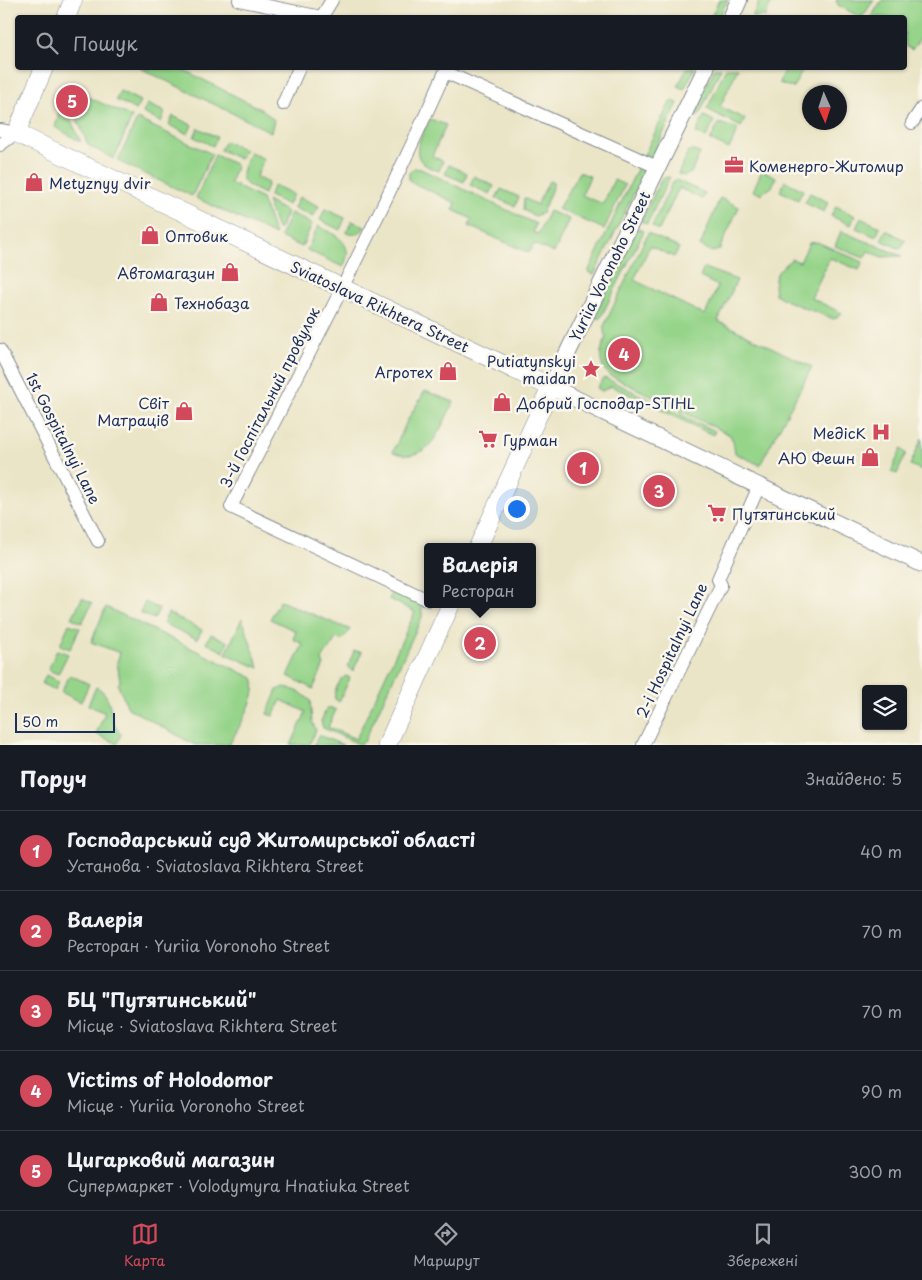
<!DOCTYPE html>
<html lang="uk">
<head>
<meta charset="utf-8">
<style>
	:root { --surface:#171b24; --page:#20242c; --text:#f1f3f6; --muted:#9ea1a6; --line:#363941; --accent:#d1495b }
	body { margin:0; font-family:"Playpen Sans",sans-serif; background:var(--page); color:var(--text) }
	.controls { position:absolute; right:15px; bottom:15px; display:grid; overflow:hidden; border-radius:5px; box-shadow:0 1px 4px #0004 }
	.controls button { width:45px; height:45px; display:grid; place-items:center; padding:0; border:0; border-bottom:1px solid var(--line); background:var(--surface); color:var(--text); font:25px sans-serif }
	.compass { position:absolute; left:802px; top:85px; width:45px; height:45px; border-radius:50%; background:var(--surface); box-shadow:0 1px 4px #0004; rotate:177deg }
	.scale { position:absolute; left:15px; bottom:12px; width:100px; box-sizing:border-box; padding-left:5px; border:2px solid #1b2f5e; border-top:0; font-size:14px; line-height:18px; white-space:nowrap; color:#1b2f5e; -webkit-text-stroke:4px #fbf7ec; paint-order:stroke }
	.you { position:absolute; left:516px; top:508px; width:18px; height:18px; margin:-12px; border:4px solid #fff; border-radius:50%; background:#1a73e8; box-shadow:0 0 0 8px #1a73e833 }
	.badge { display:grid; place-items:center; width:32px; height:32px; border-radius:50%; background:var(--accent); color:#fff; font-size:16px; font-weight:700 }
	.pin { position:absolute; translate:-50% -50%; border:2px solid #fff; box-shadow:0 1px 5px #0006 }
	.popup { position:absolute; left:424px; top:543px; width:112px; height:65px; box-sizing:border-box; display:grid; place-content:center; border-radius:5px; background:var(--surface); filter:drop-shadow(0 1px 4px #0005); font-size:16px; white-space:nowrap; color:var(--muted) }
	.popup b { font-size:19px; color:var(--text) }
	.popup::after { content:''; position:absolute; left:50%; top:100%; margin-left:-10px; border:10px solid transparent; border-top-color:var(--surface) }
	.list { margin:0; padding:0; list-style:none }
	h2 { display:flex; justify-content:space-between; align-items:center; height:65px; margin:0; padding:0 20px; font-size:21px }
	h2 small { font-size:16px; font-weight:400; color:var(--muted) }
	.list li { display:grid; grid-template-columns:32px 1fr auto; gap:15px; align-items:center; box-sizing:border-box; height:80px; padding:0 20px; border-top:1px solid var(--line) }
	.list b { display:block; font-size:19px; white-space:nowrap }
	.list p { margin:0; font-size:16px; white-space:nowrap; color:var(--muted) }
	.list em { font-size:16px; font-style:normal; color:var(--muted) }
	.icon { flex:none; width:28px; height:28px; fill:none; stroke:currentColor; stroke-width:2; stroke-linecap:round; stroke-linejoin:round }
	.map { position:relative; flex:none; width:922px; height:745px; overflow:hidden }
	.search { position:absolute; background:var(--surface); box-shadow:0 1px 4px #0004; left:15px; right:15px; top:15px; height:55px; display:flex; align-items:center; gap:12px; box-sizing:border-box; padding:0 18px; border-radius:5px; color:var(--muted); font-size:19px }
	.sheet { height:465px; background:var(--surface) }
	nav { display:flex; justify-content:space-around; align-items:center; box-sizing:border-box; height:70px; border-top:1px solid var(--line); background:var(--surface); font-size:14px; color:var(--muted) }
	nav a { display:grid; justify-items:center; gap:2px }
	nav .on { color:var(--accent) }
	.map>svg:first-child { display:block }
</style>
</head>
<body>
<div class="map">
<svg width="922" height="745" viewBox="0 0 922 745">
	<rect width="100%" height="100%" fill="#fbf7ec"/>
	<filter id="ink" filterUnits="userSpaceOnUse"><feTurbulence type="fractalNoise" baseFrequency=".02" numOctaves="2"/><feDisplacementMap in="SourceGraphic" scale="10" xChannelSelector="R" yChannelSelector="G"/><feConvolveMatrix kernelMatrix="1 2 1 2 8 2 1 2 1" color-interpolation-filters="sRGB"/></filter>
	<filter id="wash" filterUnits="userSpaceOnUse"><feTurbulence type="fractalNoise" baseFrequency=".0096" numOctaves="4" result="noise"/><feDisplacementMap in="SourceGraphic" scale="20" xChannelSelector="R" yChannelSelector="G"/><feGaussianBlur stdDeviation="1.12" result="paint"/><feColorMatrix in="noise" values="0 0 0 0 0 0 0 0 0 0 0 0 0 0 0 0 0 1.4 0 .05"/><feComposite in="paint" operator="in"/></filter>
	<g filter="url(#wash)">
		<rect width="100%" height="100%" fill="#ebe5c7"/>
		<g fill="#96d48a" stroke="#588274">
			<polygon points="719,0 728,0 719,17 711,17"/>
			<polygon points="760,0 773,0 765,17 761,15 760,17 752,17"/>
			<polygon points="836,0 874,0 863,16 860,17 838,5"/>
			<polygon points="882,0 922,0 922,35 912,50 905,46 904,18 871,17"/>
			<polygon points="140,68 182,69 263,110 274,120 271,132"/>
			<polygon points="687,68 695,68 684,89 678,86"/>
			<polygon points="715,68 721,68 698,117 694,109"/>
			<polygon points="726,68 738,68 720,107 745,119 741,127 707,109"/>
			<polygon points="788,68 804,68 793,88 779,83 782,75"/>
			<polygon points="120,91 140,101 136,110 116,100"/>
			<polygon points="79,93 132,117 114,159 88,145 73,109"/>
			<polygon points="671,100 678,103 651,158 644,155"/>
			<polygon points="147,104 165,112 161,122 143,113"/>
			<polygon points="60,110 66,110 81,142 55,127"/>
			<polygon points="173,116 192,125 188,134 169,125"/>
			<polygon points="704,116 714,121 706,138 696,133"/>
			<polygon points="137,119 212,154 192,196 118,161"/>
			<path d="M 430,119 L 446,125 L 432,156 L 443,161 L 439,171 C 434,169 428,167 424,164 C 409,152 424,132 430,119 Z"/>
			<polygon points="719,123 738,129 729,149 710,140"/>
			<polygon points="198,128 217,137 213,146 194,137"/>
			<polygon points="225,141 245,150 240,159 220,150"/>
			<polygon points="689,150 700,153 691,173 684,176 678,174"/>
			<path d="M 250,152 L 264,159 L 256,177 L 268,183 L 264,194 C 237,181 238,179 250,152 Z"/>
			<polygon points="215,155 237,165 230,183 262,199 275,235 196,198"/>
			<polygon points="449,165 467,173 464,182 445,174"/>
			<polygon points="642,166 644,173 594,275 588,272 638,167"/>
			<polygon points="414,168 421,169 536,224 533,232 538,234 549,211 569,219 554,253 534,244 529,253 469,226 472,219 453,210 456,203 411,182 409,180 409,173"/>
			<polygon points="762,170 776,177 772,187 760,194 753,191"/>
			<polygon points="579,172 590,176 582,195 603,204 614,180 625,185 604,229 558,209"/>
			<polygon points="474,176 494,186 490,194 470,185"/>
			<polygon points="670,177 647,224 641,221 662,178"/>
			<polygon points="676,180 705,193 702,199 679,188 659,230 652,226 672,183"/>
			<polygon points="549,181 554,183 542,213 535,216 523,210 524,198 537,205"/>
			<polygon points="785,181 803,190 798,200 780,191"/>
			<polygon points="274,185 293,194 288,205 269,196"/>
			<polygon points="501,189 519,197 515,206 496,198"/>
			<polygon points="810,193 828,202 824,212 805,203"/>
			<polygon points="299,197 319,206 313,217 294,208"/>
			<polygon points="720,198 739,207 719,250 712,252 700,246"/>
			<polygon points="267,201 287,212 280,229 277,229"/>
			<polygon points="836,206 855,216 851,225 831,216"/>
			<polygon points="325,209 345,218 340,230 320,220"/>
			<polygon points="291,213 312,224 302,247 280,237"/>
			<polygon points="861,218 880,227 876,237 856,228"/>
			<path d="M 352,221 L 365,227 C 361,234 354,236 346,233 Z"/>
			<path d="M 318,226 C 336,235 356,243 343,267 L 307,250 Z"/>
			<polygon points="638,228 644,231 600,319 594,316"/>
			<polygon points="886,230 905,240 902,247 898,248 881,240"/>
			<polygon points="841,231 902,256 882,257 868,251 864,258 835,246"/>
			<path d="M 648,233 L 679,248 L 674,257 L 650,246 L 634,280 L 705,315 L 718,286 L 700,277 L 704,268 L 737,280 L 718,321 L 812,367 L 760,465 L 735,453 L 733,441 L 730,435 L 611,376 C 597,365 599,352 606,338 L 604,332 L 604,326 Z"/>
			<path d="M 817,242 L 863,262 L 859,270 L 830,258 L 811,298 L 842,313 L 834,319 L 787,301 L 775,294 C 772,276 778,269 792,259 L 800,262 L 809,243 Z"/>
			<polygon points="605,378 715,431 713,435 611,386 602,391 597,388 602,380"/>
			<path d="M 425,391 L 454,402 C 439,429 430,466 393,452 L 407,421 Z"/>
			<polygon points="922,438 922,470 910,465"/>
			<polygon points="901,449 906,453 897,474 891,472"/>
			<polygon points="393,590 422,603 422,617 364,742 359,744 323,728 321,721 327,708 331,708 336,710 328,727 356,739 415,612 389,599"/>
			<polygon points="82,598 92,603 82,623 72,618"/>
			<path d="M 280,601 L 351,630 L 341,640 L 336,638 C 332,646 325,653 322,660 L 324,665 L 313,689 L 288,676 L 303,644 L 293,639 L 296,631 L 270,619 Z"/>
			<polygon points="145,602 159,609 154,619 140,613"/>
			<path d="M 106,607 L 253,678 C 261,693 237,730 229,745 L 195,745 L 128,708 L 118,685 L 120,681 L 117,662 L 120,653 L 91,642 Z"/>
			<polygon points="168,613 202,630 197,639 163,623"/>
			<polygon points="242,618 259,668 226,654"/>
			<polygon points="69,624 80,628 70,649 60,645"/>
			<polygon points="211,634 228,642 224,652 206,643"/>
			<polygon points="57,650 68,654 58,674 48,670"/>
			<polygon points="354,651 362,652 353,671 350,669 348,666"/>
			<polygon points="46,675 59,681 55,690 42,684"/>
			<polygon points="70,675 89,684 81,702 61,692"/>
			<path d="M 346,676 L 350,678 L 339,702 L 335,699 C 333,693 339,679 346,676 Z"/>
			<path d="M 96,687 C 116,696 106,720 121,734 L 117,744 L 96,734 L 105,713 L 88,705 Z"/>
			<polygon points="285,687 300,692 310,700 312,722 316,730 309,745 291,745 306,712 281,700 273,716 267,714 277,690"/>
			<polygon points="319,735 343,745 314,745"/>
		</g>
	</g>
	<g filter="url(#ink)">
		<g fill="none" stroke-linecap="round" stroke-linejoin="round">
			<g stroke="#838a92" stroke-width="14">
				<g id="minor">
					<polyline points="239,0 321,17"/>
					<polyline points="321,18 332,0"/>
					<polyline points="283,104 299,68"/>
					<polyline points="912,123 922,108"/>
					<polyline points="0,130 16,133"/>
					<polyline points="0,145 16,133"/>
					<polyline points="0,350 98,541"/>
					<path d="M 428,600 L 231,507 C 304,363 379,220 445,72 L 657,167"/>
					<polyline points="643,745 721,585 718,579 759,486"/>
				</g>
			</g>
			<g stroke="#838a92" stroke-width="18">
				<g id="tertiary">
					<polyline points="731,18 739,0"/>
					<polyline points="706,68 551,387 922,564"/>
				</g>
			</g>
			<g stroke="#838a92" stroke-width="19">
				<g id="secondary">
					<polyline points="66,18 73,0"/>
					<polyline points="44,68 16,133 551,387 478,547"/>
					<polyline points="387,745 451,604"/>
				</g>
			</g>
			<use href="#minor" stroke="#fff" stroke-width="12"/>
			<use href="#tertiary" stroke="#fff" stroke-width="16"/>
			<use href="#secondary" stroke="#fff" stroke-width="18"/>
		</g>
	</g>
	<defs>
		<g id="office-bare" transform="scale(1.5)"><path d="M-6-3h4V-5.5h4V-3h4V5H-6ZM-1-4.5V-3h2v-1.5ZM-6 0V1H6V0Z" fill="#d1495b" stroke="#fbf7ec" stroke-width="2.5" paint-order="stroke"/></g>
		<g id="shop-bare" transform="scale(1.5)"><path d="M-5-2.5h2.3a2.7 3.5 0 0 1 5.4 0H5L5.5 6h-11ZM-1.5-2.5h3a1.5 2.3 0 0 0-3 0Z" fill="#d1495b" stroke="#fbf7ec" stroke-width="2.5" paint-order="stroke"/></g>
		<g id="sight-bare" transform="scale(1.5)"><path d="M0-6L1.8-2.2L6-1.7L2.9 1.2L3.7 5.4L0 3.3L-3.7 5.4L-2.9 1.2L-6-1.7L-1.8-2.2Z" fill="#d1495b" stroke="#fbf7ec" stroke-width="2.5" paint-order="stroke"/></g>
		<g id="hospital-bare" transform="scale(1.5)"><path d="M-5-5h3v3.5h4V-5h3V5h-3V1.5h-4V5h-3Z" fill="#d1495b" stroke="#fbf7ec" stroke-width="2.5" paint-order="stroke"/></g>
		<g id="supermarket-bare" transform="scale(1.5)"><path d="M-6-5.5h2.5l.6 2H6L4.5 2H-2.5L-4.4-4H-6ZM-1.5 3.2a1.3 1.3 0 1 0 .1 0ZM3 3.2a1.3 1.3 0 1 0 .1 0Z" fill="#d1495b" stroke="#fbf7ec" stroke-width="2.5" paint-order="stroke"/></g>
	</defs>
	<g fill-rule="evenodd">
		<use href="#office-bare" x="734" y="165"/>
		<use href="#shop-bare" x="34" y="182"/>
		<use href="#shop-bare" x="150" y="235"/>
		<use href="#shop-bare" x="230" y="272"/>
		<use href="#shop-bare" x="159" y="302"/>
		<use href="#sight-bare" x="591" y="369"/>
		<use href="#shop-bare" x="448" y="371"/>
		<use href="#shop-bare" x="502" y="402"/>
		<use href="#shop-bare" x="184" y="411"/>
		<use href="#hospital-bare" x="881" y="432"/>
		<use href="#supermarket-bare" x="488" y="439"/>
		<use href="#shop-bare" x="870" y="457"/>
		<use href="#supermarket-bare" x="717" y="513"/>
	</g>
	<g text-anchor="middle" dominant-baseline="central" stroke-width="5" stroke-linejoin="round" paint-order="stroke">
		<g font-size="15" fill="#1b2f5e" stroke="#fbf7ec" text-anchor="start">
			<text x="749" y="165">Коменерго-Житомир</text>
			<text x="49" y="182">Metyznyy dvir</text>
			<text x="165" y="235">Оптовик</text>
			<text x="215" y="272" text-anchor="end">Автомагазин</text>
			<text x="174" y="302">Технобаза</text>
			<text x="576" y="360" text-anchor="end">Putiatynskyi<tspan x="576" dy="17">maidan</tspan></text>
			<text x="433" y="371" text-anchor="end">Агротех</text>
			<text x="169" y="402" text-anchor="end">Світ<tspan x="169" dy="17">Матраців</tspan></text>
			<text x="517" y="402">Добрий Господар-STIHL</text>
			<text x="866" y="432" text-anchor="end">МедісК</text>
			<text x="503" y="439">Гурман</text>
			<text x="855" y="457" text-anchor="end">АЮ Фешн</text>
			<text x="732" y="513">Путятинський</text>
		</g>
		<g font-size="15" fill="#1b2f5e" stroke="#fbf7ec">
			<text transform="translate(609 266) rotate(-64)">Yuriia Voronoho Street</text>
			<text transform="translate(380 306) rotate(25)">Sviatoslava Rikhtera Street</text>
			<text transform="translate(269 397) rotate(-63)">3-й Госпітальний провулок</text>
			<text transform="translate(64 438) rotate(63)">1st Gospitalnyi Lane</text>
			<text transform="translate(671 650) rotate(-65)">2-i Hospitalnyi Lane</text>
		</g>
	</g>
</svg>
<div class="controls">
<button><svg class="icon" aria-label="layers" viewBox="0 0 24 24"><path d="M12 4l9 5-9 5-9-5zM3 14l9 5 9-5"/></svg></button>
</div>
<svg class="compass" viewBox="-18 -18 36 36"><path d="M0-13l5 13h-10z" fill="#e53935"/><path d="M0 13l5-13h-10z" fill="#9ea1a6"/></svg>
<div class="scale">50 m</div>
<div class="you"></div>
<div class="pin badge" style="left:583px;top:468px">1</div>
<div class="pin badge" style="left:480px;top:643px">2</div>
<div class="popup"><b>Валерія</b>Ресторан</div>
<div class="pin badge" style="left:659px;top:491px">3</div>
<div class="pin badge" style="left:624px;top:354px">4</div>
<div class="pin badge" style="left:72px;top:101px">5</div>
<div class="search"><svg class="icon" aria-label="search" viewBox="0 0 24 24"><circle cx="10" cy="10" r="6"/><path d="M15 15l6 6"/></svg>Пошук</div>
</div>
<section class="sheet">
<h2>Поруч<small>Знайдено: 5</small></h2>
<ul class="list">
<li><span class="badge">1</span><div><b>Господарський суд Житомирської області</b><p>Установа · Sviatoslava Rikhtera Street</p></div><em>40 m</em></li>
<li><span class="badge">2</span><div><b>Валерія</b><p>Ресторан · Yuriia Voronoho Street</p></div><em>70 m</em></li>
<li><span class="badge">3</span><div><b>БЦ &quot;Путятинський&quot;</b><p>Місце · Sviatoslava Rikhtera Street</p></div><em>70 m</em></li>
<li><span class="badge">4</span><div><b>Victims of Holodomor</b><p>Місце · Yuriia Voronoho Street</p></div><em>90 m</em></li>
<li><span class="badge">5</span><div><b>Цигарковий магазин</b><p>Супермаркет · Volodymyra Hnatiuka Street</p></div><em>300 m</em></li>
</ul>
</section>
<nav>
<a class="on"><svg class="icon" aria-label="map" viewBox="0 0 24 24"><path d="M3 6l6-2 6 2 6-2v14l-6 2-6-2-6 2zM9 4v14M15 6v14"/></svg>Карта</a>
<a><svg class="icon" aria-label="directions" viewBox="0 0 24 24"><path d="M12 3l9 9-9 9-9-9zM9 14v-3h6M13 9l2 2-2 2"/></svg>Маршрут</a>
<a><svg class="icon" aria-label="saved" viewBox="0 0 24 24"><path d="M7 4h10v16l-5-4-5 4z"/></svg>Збережені</a>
</nav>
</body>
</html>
